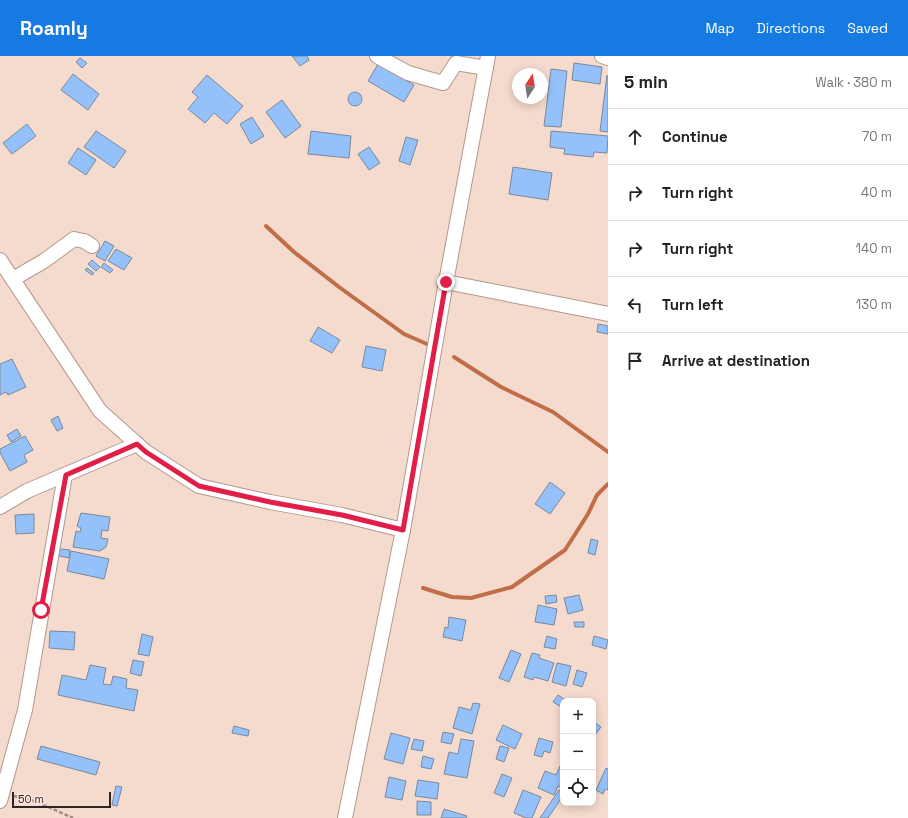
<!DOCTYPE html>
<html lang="en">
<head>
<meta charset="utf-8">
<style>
	:root { --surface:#fff; --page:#f6f6f6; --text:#222; --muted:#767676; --line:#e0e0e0; --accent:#167ae2 }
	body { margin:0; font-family:"Space Grotesk",sans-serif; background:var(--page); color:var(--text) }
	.controls { position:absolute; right:12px; bottom:12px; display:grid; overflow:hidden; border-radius:8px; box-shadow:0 2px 10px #0003 }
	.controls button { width:36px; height:36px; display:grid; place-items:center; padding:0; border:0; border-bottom:1px solid var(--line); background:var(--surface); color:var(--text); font:20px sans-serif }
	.compass { position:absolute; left:512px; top:12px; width:36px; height:36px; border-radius:50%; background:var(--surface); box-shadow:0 2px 10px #0003; rotate:12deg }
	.scale { position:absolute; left:12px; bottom:10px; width:99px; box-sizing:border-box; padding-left:4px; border:2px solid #2f2521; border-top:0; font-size:11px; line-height:14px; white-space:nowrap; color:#2f2521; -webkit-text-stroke:3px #ffe9df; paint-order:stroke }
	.stop { position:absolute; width:12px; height:12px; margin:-9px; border:3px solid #e11d48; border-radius:50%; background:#fff }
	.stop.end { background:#e11d48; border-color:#fff; box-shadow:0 1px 4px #0008 }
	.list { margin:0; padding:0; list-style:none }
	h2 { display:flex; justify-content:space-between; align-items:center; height:52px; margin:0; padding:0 16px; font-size:17px }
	h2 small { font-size:13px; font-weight:400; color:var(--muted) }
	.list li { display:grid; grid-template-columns:26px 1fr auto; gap:12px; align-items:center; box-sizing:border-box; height:56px; padding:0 16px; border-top:1px solid var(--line) }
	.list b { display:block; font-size:15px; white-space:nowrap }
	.list em { font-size:13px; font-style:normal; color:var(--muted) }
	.icon { flex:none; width:22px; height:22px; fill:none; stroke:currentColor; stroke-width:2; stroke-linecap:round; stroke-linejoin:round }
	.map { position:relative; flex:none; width:608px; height:762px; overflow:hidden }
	header { display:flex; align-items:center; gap:24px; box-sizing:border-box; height:56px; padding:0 20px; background:var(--accent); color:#fff }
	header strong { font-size:19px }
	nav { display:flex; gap:22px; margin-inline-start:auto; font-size:14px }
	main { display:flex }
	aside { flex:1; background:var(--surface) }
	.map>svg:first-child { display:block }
</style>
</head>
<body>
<header>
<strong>Roamly</strong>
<nav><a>Map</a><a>Directions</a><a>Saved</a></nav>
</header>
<main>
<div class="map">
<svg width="608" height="762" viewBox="0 0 608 762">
	<rect width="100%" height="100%" fill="#f5dace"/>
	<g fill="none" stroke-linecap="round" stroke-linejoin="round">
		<g stroke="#c06e48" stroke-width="4">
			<polyline points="266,170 294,196 339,231 404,278 427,288"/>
			<polyline points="454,301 501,331 553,356 608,396"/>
			<polyline points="423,532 452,541 471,542 512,531 565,494 588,458 597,439 608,428"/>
		</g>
	</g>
	<g fill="#95c1fa" stroke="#7a899c">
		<polygon points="292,0 307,0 309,4 300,10"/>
		<polygon points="80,2 87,7 82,12 76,6"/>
		<polygon points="574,7 602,11 600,28 572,24"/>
		<polygon points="378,8 414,29 404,46 368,25"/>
		<polygon points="551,13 567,15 561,71 544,70"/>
		<polygon points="73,18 99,38 88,54 61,34"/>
		<polygon points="207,19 243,50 227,68 214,57 205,67 188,53 198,41 192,36"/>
		<polygon points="607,19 608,20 608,76 600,75"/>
		<circle cx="355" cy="43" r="7"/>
		<polygon points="282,44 301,70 285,82 266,56"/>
		<polygon points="252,61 264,80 251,88 240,68"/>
		<polygon points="27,68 36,80 12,98 3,87"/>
		<polygon points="96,75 126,95 114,112 84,91"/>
		<polygon points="311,75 351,80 349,102 308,98"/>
		<polygon points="551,75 608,80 607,97 594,96 593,101 564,98 565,93 550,91"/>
		<polygon points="406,81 418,84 410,109 399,105"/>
		<polygon points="369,91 380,107 369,114 358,98"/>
		<polygon points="78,92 96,104 86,119 68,107"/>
		<polygon points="513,111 552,117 548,144 509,138"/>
		<polygon points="105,185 114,190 105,205 96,200"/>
		<polygon points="116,193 132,202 124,214 108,205"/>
		<polygon points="92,204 100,211 96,215 88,208"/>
		<polygon points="104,207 113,214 110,217 101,211"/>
		<polygon points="87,212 94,217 92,219 85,214"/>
		<polygon points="598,268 608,270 608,278 597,276"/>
		<polygon points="318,271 340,284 332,297 310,285"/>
		<polygon points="366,290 386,294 382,315 362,311"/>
		<polygon points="12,303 26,331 8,339 6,336 0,339 0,308"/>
		<polygon points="58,360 63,372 57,375 51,364"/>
		<polygon points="17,373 21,380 11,386 7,379"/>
		<polygon points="25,380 33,394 24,399 27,406 10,415 0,397 0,393"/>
		<polygon points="550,426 565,437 550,458 535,448"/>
		<polygon points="81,457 110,461 108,475 102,474 101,482 108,483 106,491 100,495 73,491 76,475 80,476 81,472 77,470"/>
		<polygon points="34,458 34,477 16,478 15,459"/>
		<polygon points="591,483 598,485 595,499 588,497"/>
		<polygon points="60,493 70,494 69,502 59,500"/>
		<polygon points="71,495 109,503 104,523 67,515"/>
		<polygon points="556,539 557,546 546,548 545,540"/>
		<polygon points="579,539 583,554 568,558 564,542"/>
		<polygon points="538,549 557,553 554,569 535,566"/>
		<polygon points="449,561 466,564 462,585 443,581 445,571 448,572"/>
		<polygon points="574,566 584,566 584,571 575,571"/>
		<polygon points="50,575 75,576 74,594 49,592"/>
		<polygon points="142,578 153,581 149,600 138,598"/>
		<polygon points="547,580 557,583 555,593 544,591"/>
		<polygon points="594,580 608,584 606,593 592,589"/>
		<polygon points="511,594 521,598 509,626 499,622"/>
		<polygon points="532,597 540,599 539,602 554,607 548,625 534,621 533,624 524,621"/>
		<polygon points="133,604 144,606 141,620 130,617"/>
		<polygon points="557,607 571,610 566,630 552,626"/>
		<polygon points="90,609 106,612 103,628 111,629 113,620 127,623 126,632 138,634 134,655 58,639 62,619 86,624"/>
		<polygon points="577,614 587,617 582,631 573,628"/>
		<polygon points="558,639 567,645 563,645 563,652 553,646"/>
		<polygon points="473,647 480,648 472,678 453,672 459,651 471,654"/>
		<polygon points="593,665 601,671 595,679 593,677"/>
		<polygon points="503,669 522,678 515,693 496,684"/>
		<polygon points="234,670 249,674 248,680 232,677"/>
		<polygon points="443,676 454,678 451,688 441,686"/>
		<polygon points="391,677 410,682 403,708 384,703"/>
		<polygon points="539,682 553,686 550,697 544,695 542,701 534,699"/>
		<polygon points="414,683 424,685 422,695 411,693"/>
		<polygon points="461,683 474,685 467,722 444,718 449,696 458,698"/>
		<polygon points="41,690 100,706 96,719 37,703"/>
		<polygon points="500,690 509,692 504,706 496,703"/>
		<polygon points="423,700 434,703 431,713 421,711"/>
		<polygon points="561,708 563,709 563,732 558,730 554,739 538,732 545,715 556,719"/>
		<polygon points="606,712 608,713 608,734 605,733 603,738 596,734"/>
		<polygon points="502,718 512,722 504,741 494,737"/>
		<polygon points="389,721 406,725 402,744 385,741"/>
		<polygon points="418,724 439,727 437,743 415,740"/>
		<polygon points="116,730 122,731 117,750 112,749"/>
		<polygon points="523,734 541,741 532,762 526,762 514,757"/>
		<polygon points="559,734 563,736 563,740 548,762 540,762"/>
		<polygon points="417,745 431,746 431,759 417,759"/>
		<polygon points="444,753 467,760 466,762 441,762"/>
	</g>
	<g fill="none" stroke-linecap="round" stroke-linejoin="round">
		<g stroke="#b1988d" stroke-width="16">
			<g id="street">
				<polyline points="377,0 408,17 443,27 456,7 486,12"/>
				<polyline points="602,0 608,2"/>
				<polyline points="0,204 100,355 146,396 199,430 270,446 342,459 403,474"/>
				<polyline points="13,223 44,205 74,183 84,185 92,190"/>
				<polyline points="446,226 608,258"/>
				<polyline points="0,451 27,435 137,388"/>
				<polyline points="0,745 25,654 65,419"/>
				<polyline points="345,762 403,474 446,226 488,0"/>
			</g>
		</g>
		<polyline stroke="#a18d85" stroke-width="2.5" stroke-dasharray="4 2" stroke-linecap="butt" points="14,740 35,745 73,762"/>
		<use href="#street" stroke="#fff" stroke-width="14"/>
	</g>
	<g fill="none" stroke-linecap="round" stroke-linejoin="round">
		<polyline stroke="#e11d48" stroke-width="5" points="41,554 66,419 137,388 146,396 199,430 270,446 342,459 403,474 446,226"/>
	</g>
</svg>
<div class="controls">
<button>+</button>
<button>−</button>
<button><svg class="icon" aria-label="locate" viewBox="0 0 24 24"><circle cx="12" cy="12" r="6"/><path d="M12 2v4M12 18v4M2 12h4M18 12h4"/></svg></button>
</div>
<svg class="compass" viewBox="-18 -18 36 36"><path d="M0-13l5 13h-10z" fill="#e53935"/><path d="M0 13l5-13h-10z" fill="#767676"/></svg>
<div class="scale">50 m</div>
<div class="stop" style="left:41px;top:554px"></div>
<div class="stop end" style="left:446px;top:226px"></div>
</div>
<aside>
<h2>5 min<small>Walk · 380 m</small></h2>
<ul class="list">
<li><svg class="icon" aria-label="ahead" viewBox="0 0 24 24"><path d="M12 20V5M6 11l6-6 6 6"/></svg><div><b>Continue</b></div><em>70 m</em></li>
<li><svg class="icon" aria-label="right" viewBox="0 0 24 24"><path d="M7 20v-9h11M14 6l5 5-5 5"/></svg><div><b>Turn right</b></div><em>40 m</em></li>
<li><svg class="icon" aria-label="right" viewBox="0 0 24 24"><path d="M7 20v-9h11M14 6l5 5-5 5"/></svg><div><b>Turn right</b></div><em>140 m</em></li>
<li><svg class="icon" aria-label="left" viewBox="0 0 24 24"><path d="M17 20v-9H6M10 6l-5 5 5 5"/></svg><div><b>Turn left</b></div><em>130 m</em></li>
<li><svg class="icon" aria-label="arrive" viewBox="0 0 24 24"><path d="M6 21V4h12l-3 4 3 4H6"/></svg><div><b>Arrive at destination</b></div></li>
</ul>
</aside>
</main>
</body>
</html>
